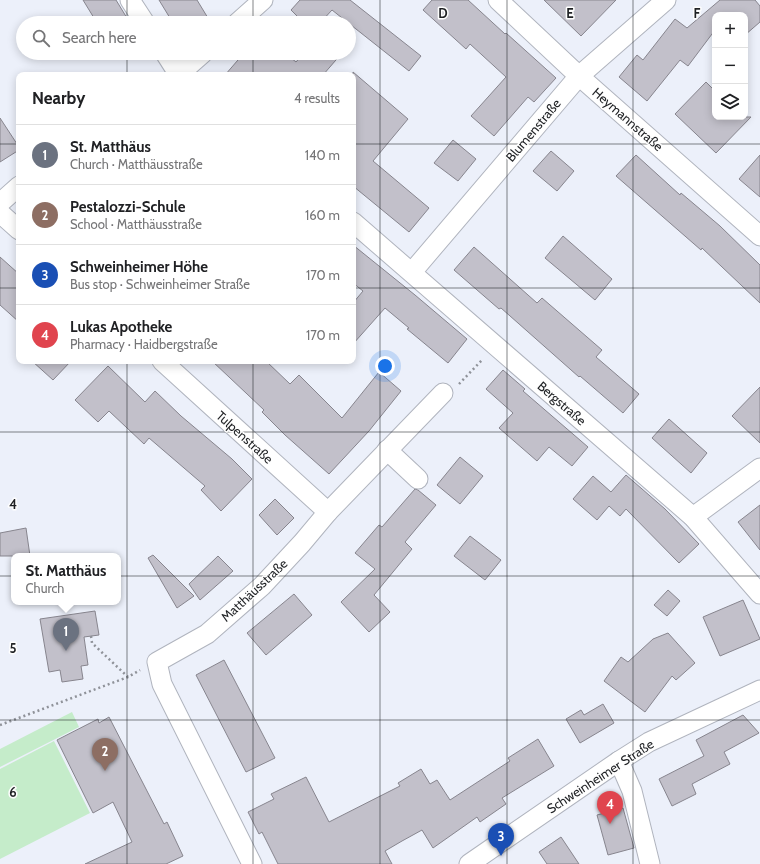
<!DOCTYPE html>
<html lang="en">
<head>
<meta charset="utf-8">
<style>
	:root { --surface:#fff; --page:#f6f6f6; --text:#202124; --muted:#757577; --line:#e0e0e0; --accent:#1a73e8 }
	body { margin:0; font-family:Cabin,sans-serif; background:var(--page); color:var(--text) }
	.controls { position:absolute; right:12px; top:12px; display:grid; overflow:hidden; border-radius:8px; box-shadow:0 2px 10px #0003 }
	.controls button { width:36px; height:36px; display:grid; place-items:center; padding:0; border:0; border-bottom:1px solid var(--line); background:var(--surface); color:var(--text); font:20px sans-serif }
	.you { position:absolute; left:385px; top:366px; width:14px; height:14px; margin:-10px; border:3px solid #fff; border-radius:50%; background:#1a73e8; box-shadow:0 0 0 6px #1a73e833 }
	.badge { display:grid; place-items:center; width:26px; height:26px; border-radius:50%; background:var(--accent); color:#fff; font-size:13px; font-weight:700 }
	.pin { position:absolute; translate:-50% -33px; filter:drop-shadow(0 1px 2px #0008) }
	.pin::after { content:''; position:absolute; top:21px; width:14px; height:12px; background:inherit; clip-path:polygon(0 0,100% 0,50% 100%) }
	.popup { position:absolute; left:11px; top:553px; width:110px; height:52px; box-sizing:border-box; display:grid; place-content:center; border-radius:8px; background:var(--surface); filter:drop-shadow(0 1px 3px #0005); font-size:13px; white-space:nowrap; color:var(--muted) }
	.popup b { font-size:15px; color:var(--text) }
	.popup::after { content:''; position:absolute; left:50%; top:100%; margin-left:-8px; border:8px solid transparent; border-top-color:var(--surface) }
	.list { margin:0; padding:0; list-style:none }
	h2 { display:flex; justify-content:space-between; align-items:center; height:52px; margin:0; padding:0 16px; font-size:17px }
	h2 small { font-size:13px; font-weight:400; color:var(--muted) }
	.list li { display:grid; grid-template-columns:26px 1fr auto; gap:12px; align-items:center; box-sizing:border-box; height:60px; padding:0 16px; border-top:1px solid var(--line) }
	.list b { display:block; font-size:15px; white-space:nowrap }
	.list p { margin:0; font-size:13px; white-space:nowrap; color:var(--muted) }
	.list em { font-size:13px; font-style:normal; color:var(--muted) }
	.icon { flex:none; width:22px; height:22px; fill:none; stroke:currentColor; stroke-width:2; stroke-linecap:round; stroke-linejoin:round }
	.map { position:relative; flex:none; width:760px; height:864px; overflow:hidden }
	.search { position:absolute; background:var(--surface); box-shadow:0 2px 10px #0003; left:16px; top:16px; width:340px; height:44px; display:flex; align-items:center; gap:10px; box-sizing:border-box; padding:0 14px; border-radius:22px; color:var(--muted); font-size:15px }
	.panel { position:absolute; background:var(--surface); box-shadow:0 2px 10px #0003; left:16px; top:72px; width:340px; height:292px; border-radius:8px }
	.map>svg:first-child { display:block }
</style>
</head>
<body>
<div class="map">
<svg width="760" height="864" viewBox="0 0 760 864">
	<rect width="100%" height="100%" fill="#ecf0fa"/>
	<g fill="#c5ecca">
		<polygon points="72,712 79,727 0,767 0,749"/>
		<polygon points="54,741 90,813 0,859 0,769"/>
	</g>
	<g fill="#c2c0ca" stroke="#87858e">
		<polygon points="83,0 116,0 130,23 94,23 94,18"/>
		<polygon points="159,0 197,0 211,23 173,23"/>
		<polygon points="300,0 350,0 421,56 409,71 332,10 320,23 304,23 291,10"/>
		<polygon points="432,0 468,0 505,34 506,33 556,78 534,102 528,97 494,136 471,116 506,77 470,44 466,49 423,10"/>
		<polygon points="544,0 616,0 581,36"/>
		<polygon points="720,0 755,0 760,6 760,22 745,35 745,15 715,15 715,30 688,66 680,60 647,101 619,77 637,55 643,60 675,19 687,28"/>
		<polygon points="244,53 285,53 296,62 304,53 342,53 323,75 225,75"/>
		<polygon points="353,72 408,119 373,161 429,208 409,232 353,186"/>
		<polygon points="706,82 715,91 715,117 751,117 716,153 675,114"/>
		<polygon points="0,118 19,147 19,150 0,162"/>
		<polygon points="453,140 476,159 458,181 434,163"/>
		<polygon points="551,151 574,171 557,191 533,171"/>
		<polygon points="636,155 680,195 681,193 720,226 760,265 760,303 702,248 701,250 616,176"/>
		<polygon points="760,155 760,197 739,179"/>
		<polygon points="563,236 612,279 595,300 545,258"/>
		<polygon points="353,245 415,295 467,339 448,363 407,329 409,328 385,308 353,344 353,303 363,291 353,283"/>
		<polygon points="474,247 537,303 542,298 602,350 596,357 639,394 623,413 580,376 579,377 501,308 499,309 454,270"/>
		<polygon points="0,257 19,274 19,322 0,305"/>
		<polygon points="32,361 71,361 53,380"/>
		<polygon points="212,361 266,361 290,384 299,375 342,418 379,372 401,391 369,431 329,474 285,435 262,412 264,410"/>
		<polygon points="108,366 145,402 155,391 181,416 232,459 252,479 221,511 201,490 205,486 149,438 144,444 109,411 98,422 75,400"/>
		<polygon points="503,370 525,389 523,391 588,447 572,466 549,447 537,461 499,428 513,413 486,389"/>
		<polygon points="760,387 760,443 732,416"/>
		<polygon points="669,419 707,453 691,473 652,438"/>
		<polygon points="460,457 483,476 460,504 437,485"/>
		<polygon points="626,475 665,509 699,544 679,563 626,509 620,516 609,506 597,520 573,499 593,476 611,492"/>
		<polygon points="415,489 418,490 436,505 405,542 412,549 374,595 390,612 369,632 341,602 375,569 355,553 379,525 382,527"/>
		<polygon points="275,499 294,518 277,535 259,515"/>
		<polygon points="760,505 760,550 738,522"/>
		<polygon points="26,528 30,556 0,556 0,533"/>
		<polygon points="470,536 501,560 485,580 454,556"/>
		<polygon points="153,555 194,596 177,608 148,558"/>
		<polygon points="218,556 233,571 200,600 189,584"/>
		<polygon points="668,590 680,601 667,616 654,605"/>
		<polygon points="294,594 312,615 266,655 247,633"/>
		<polygon points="743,600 760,639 720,656 703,617"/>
		<polygon points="95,611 99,635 84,637 88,665 81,666 83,679 62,682 60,670 49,672 40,619"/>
		<polygon points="668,633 695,663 676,680 672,676 645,712 604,681 621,657 628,662 653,639"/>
		<polygon points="224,660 275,758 246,772 196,675"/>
		<polygon points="603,704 614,723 580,743 566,719 581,710 584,715"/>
		<polygon points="743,715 759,733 724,752 730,764 692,784 696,794 672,806 659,779 704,756 696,740"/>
		<polygon points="109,717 164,824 167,822 183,856 166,864 85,864 132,842 113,802 93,813 57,740 98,719 99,723"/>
		<polygon points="538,739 554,766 502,798 506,804 480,822 477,817 433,848 422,830 402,841 385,851 392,864 278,864 262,832 259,834 248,812 274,799 271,794 306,777 329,822 400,786 398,783 421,769 430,784 437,780 450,800 510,761 508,758"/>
		<polygon points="623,808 634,848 608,855 597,815"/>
		<polygon points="561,837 579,864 547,864 539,852"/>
	</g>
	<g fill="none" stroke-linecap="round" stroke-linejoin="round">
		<g stroke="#b0b4be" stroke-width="21">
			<g id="minor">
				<polyline points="130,0 145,23"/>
				<polyline points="498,0 579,76 760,236"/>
				<polyline points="237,23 263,0"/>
				<polyline points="165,53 179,75"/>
				<polyline points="178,75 203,53"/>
				<polyline points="0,203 19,186"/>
				<polyline points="0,213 19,230"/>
				<polyline points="353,222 693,517 760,594"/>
				<polyline points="412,272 579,76 666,0"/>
				<polyline points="162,361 328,512"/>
				<polyline points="387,450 418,479"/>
				<polyline points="693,517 760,468"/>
				<polyline points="619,761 632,791 650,864"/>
				<polyline points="252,864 162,684 157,662 207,634 262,586 302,543 328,512 443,393"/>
				<polyline points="469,864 619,761 649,742 760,690"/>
			</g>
		</g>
		<g stroke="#8f9299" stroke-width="2.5" stroke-dasharray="2 3" stroke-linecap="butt">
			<polyline points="459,384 483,359"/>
			<polyline points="91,636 92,643 128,677"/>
			<polyline points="0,725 128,677 140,670"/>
		</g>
		<use href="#minor" stroke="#fff" stroke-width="19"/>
	</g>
	<path fill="none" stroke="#1f2124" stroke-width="1" stroke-opacity="0.55" d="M 127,0 L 127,23M 253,0 L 253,23M 380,0 L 380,864M 507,0 L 507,864M 633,0 L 633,864M 127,53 L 127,75M 253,53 L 253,75M 0,144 L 19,144M 353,144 L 760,144M 0,288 L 19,288M 353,288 L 760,288M 127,361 L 127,864M 253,361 L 253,864M 0,432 L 760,432M 0,576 L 760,576M 0,720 L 760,720"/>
	<g text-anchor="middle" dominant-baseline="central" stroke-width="3" stroke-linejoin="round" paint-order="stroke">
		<g font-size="13" fill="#1f2124" stroke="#fefefe">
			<text transform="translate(628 119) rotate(41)">Heymannstraße</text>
			<text transform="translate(533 130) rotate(-50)">Blumenstraße</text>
			<text transform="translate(562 403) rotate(41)">Bergstraße</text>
			<text transform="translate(245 437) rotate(42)">Tulpenstraße</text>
			<text transform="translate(254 590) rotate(-43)">Matthäusstraße</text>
			<text transform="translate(600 776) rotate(-33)">Schweinheimer Straße</text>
		</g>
	</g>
	<g font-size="13" text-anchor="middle" font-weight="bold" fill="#1f2124" stroke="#fefefe" stroke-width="3" stroke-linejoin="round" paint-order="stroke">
		<text x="443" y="18">D</text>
		<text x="570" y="18">E</text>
		<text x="697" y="18">F</text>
		<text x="13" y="509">4</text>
		<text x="13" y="653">5</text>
		<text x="13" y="797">6</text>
	</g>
</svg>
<div class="controls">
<button>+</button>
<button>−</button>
<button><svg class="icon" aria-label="layers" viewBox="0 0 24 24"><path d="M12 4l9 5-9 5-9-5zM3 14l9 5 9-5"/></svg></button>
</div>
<div class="you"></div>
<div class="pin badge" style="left:66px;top:651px;background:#6b7280">1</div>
<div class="popup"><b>St. Matthäus</b>Church</div>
<div class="pin badge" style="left:105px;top:771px;background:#8d6e63">2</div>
<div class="pin badge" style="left:501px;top:856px;background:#1a4fb4">3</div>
<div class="pin badge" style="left:610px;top:824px;background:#e0444e">4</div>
<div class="search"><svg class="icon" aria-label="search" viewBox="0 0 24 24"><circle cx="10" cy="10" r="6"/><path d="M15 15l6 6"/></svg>Search here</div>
<section class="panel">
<h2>Nearby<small>4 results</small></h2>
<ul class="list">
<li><span class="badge" style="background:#6b7280">1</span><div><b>St. Matthäus</b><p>Church · Matthäusstraße</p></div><em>140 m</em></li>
<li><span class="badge" style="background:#8d6e63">2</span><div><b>Pestalozzi-Schule</b><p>School · Matthäusstraße</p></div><em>160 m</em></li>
<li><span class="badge" style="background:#1a4fb4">3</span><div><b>Schweinheimer Höhe</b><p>Bus stop · Schweinheimer Straße</p></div><em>170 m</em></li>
<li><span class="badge" style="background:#e0444e">4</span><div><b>Lukas Apotheke</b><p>Pharmacy · Haidbergstraße</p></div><em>170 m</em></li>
</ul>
</section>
</div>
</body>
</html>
